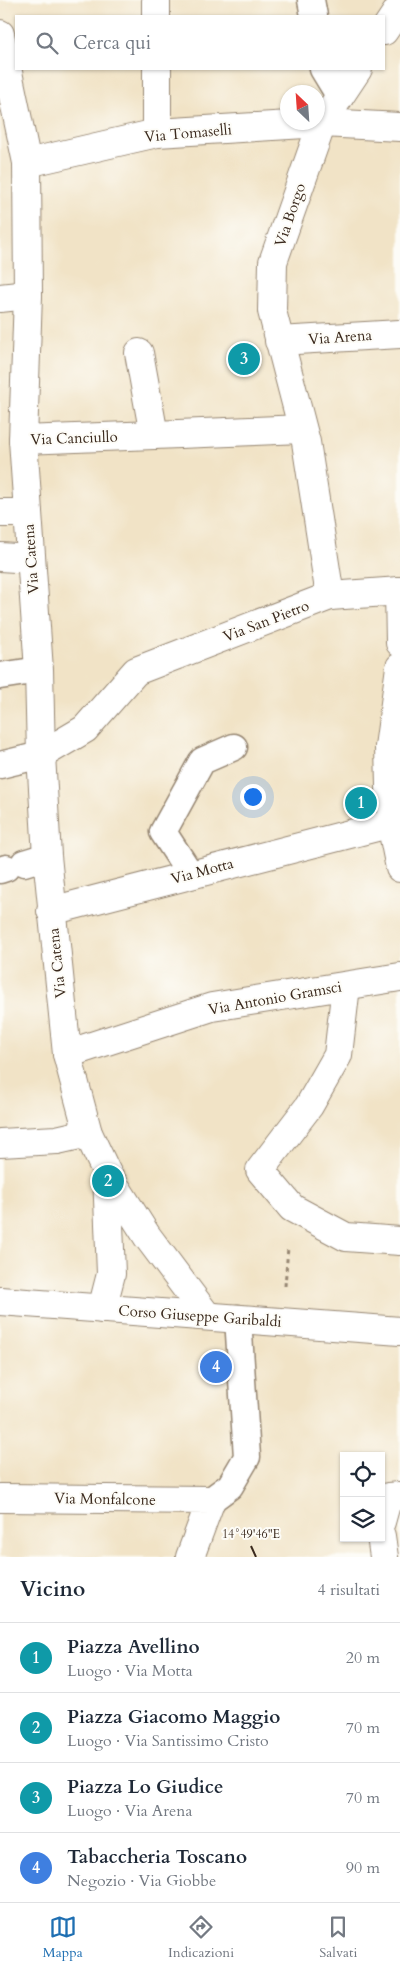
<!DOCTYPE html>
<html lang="it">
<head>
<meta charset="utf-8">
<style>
	:root { --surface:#fff; --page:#f6f6f7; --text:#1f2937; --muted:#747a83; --line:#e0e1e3; --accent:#1f6fb2 }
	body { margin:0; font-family:Cardo,serif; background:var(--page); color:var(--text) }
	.controls { position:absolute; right:15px; bottom:15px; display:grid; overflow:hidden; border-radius:0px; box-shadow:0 1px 4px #0004 }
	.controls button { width:45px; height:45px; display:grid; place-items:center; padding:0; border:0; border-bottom:1px solid var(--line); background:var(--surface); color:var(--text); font:25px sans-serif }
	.compass { position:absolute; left:280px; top:85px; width:45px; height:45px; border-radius:50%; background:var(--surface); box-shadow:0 1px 4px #0004; rotate:335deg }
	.you { position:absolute; left:252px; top:796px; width:18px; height:18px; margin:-12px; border:4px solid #fff; border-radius:50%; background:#1a73e8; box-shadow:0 0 0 8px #1a73e833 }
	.badge { display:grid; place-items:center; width:32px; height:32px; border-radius:50%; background:var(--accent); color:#fff; font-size:16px; font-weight:700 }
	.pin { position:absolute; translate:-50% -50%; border:2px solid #fff; box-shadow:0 1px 5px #0006 }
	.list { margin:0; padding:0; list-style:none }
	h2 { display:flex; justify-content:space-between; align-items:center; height:65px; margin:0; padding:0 20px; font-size:21px }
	h2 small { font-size:16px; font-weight:400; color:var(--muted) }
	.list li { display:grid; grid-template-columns:32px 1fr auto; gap:15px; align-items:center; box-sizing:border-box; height:70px; padding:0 20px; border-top:1px solid var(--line) }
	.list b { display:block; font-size:19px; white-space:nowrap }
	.list p { margin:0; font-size:16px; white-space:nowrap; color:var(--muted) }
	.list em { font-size:16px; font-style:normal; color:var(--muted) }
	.icon { flex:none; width:28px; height:28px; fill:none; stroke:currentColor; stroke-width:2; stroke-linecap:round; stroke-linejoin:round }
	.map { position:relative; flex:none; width:400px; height:1557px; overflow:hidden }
	.search { position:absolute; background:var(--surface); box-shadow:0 1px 4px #0004; left:15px; right:15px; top:15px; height:55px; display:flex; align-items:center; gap:12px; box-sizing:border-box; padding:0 18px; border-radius:0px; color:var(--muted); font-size:19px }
	.sheet { height:345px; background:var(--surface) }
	nav { display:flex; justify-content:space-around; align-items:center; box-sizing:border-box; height:70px; border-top:1px solid var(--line); background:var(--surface); font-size:14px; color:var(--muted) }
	nav a { display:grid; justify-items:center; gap:2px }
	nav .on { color:var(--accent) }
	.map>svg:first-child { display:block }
</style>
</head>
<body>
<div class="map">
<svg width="400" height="1557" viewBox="0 0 400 1557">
	<rect width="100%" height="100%" fill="#fdfcf7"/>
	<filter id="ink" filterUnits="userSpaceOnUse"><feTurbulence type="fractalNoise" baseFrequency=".02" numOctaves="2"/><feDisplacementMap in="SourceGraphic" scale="10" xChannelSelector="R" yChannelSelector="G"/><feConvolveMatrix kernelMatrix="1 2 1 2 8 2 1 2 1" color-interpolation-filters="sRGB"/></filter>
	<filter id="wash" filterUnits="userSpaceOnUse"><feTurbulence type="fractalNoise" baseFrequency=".0096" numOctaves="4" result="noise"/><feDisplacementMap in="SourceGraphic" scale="20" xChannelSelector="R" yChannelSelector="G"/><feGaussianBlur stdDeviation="1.12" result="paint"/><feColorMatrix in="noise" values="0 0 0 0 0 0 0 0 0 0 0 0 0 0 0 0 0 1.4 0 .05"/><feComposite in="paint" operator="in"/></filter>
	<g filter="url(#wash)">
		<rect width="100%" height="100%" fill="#f1e3c6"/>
	</g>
	<g filter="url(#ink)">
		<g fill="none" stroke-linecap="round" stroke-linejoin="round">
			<g stroke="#968672" stroke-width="29">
				<g id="pedestrian">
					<polyline points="311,0 314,16"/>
					<polyline points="323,69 340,97"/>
					<polyline points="0,676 39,670"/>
					<polyline points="0,765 41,755"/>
					<polyline points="24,863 47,856"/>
					<polyline points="0,870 6,868"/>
					<polyline points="191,875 163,832 202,761 234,747"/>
					<polyline points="211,1500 230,1486 247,1457 238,1318"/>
				</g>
			</g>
			<g stroke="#968672" stroke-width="30">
				<g id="minor">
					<polyline points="156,0 156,16"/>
					<polyline points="384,31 400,7"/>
					<polyline points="0,34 27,163 28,295 23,440 39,670 41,755 47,856 67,1054 88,1133 107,1173 147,1236 207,1316"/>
					<polyline points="157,69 157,133"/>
					<polyline points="27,163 157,133 322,123 400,127"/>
					<polyline points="0,298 28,295"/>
					<polyline points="279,341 400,334"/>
					<polyline points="139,353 154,435 302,429"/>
					<polyline points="23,440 154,435"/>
					<polyline points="0,513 28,513"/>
					<polyline points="0,557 31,559"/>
					<polyline points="399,591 400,643"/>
					<polyline points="330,596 306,442 272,311 273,262 322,123 358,69"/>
					<polyline points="400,667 389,747 391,823 400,868"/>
					<polyline points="41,755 85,729 136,671 330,596 400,591"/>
					<polyline points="51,911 400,821"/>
					<polyline points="346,986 338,1055 309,1106 260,1170 292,1208 346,1237 400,1241"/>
					<polyline points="67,1054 212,1007 400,977"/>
					<polyline points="0,1143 57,1140 88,1133"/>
					<polyline points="102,1309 111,1274 107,1174"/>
					<polyline points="0,1498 211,1500 190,1557"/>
					<polyline points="381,1522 388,1497 400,1496"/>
					<polyline points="381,1536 384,1557"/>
				</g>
			</g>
			<g stroke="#968672" stroke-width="30">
				<polyline id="tertiary" points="0,1301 400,1331"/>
			</g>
			<polyline stroke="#968672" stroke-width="3" stroke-dasharray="4 4" stroke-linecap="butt" points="285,1286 288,1247"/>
			<use href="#pedestrian" stroke="#fff" stroke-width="26"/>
			<use href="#minor" stroke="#fff" stroke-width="28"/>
			<use href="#tertiary" stroke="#fff" stroke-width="28"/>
		</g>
	</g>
	<path fill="none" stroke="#3b2a1e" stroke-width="2" d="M 251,1546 L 256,1557"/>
	<g text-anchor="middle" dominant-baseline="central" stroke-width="4" stroke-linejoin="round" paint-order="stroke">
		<g font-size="15" fill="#3b2a1e" stroke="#fdfcf7">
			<text transform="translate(188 133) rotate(-5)">Via Tomaselli</text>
			<text transform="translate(290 215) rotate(-71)">Via Borgo</text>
			<text transform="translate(340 337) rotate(-4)">Via Arena</text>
			<text transform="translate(74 438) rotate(-2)">Via Canciullo</text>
			<text transform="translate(31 559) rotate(-94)">Via Catena</text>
			<text transform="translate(266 621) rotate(-21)">Via San Pietro</text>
			<text transform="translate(202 871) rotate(-15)">Via Motta</text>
			<text transform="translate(57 963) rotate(-96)">Via Catena</text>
			<text transform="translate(275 998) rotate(-10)">Via Antonio Gramsci</text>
			<text transform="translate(200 1316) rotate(4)">Corso Giuseppe Garibaldi</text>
			<text transform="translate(105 1499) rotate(1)">Via Monfalcone</text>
		</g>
	</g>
	<g font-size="12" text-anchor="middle" fill="#3b2a1e" stroke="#fdfcf7" stroke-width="4" stroke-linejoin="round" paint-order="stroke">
		<text x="251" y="1538">14°49'46"E</text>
	</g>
</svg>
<div class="controls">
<button><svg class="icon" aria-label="locate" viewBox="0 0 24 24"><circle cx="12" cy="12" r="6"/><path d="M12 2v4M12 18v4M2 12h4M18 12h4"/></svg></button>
<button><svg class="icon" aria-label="layers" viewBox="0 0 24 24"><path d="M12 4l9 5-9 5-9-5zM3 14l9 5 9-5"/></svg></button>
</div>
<svg class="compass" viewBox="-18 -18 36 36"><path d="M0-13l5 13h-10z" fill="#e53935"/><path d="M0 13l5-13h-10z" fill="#747a83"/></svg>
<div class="you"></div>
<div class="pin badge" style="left:361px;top:803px;background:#0f9aa8">1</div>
<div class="pin badge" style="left:108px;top:1181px;background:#0f9aa8">2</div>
<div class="pin badge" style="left:244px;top:359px;background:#0f9aa8">3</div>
<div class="pin badge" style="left:216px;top:1367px;background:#3f7fe0">4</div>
<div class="search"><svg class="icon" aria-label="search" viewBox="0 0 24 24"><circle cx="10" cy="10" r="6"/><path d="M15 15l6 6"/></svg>Cerca qui</div>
</div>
<section class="sheet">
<h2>Vicino<small>4 risultati</small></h2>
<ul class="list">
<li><span class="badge" style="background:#0f9aa8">1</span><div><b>Piazza Avellino</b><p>Luogo · Via Motta</p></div><em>20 m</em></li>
<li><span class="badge" style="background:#0f9aa8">2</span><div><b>Piazza Giacomo Maggio</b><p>Luogo · Via Santissimo Cristo</p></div><em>70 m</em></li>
<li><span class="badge" style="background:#0f9aa8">3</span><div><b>Piazza Lo Giudice</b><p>Luogo · Via Arena</p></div><em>70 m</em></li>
<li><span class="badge" style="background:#3f7fe0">4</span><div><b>Tabaccheria Toscano</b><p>Negozio · Via Giobbe</p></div><em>90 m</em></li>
</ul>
</section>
<nav>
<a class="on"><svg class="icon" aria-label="map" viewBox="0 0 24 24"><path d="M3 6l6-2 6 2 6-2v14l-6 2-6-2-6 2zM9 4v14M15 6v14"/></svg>Mappa</a>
<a><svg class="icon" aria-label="directions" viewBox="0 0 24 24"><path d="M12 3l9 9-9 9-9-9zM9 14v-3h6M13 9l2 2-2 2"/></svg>Indicazioni</a>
<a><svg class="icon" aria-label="saved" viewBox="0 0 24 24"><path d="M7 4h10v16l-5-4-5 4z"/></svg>Salvati</a>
</nav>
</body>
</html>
